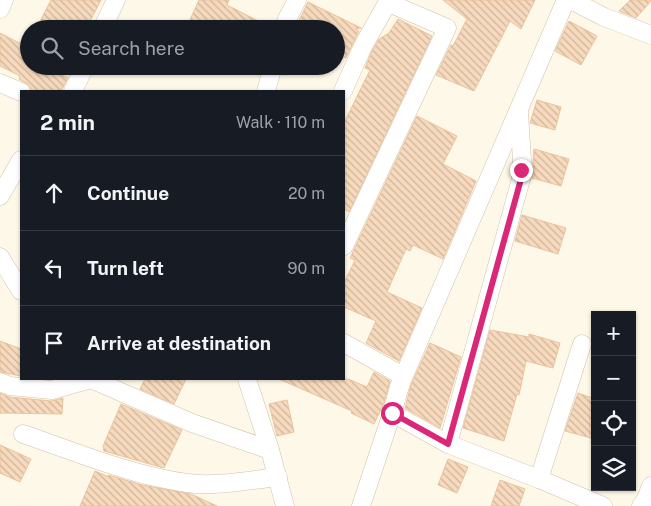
<!DOCTYPE html>
<html lang="en">
<head>
<meta charset="utf-8">
<style>
	:root { --surface:#171b24; --page:#242831; --text:#f1f3f6; --muted:#9ea1a6; --line:#363941 }
	body { margin:0; font-family:"Public Sans",sans-serif; background:var(--page); color:var(--text) }
	.controls { position:absolute; right:15px; bottom:15px; display:grid; overflow:hidden; border-radius:0px; box-shadow:0 1px 4px #0004 }
	.controls button { width:45px; height:45px; display:grid; place-items:center; padding:0; border:0; border-bottom:1px solid var(--line); background:var(--surface); color:var(--text); font:25px sans-serif }
	.stop { position:absolute; width:15px; height:15px; margin:-11px; border:4px solid #db2777; border-radius:50%; background:#fff }
	.stop.end { background:#db2777; border-color:#fff; box-shadow:0 1px 5px #0008 }
	.list { margin:0; padding:0; list-style:none }
	h2 { display:flex; justify-content:space-between; align-items:center; height:65px; margin:0; padding:0 20px; font-size:21px }
	h2 small { font-size:16px; font-weight:400; color:var(--muted) }
	.list li { display:grid; grid-template-columns:32px 1fr auto; gap:15px; align-items:center; box-sizing:border-box; height:75px; padding:0 20px; border-top:1px solid var(--line) }
	.list b { display:block; font-size:19px; white-space:nowrap }
	.list em { font-size:16px; font-style:normal; color:var(--muted) }
	.icon { flex:none; width:28px; height:28px; fill:none; stroke:currentColor; stroke-width:2; stroke-linecap:round; stroke-linejoin:round }
	.map { position:relative; flex:none; width:651px; height:506px; overflow:hidden }
	.search { position:absolute; background:var(--surface); box-shadow:0 1px 4px #0004; left:20px; top:20px; width:325px; height:55px; display:flex; align-items:center; gap:12px; box-sizing:border-box; padding:0 18px; border-radius:28px; color:var(--muted); font-size:19px }
	.panel { position:absolute; background:var(--surface); box-shadow:0 1px 4px #0004; left:20px; top:90px; width:325px; height:290px; border-radius:0px }
	.map>svg:first-child { display:block }
</style>
</head>
<body>
<div class="map">
<svg width="651" height="506" viewBox="0 0 651 506">
	<defs>
		<pattern id="building-back-hatch" width="6" height="6" patternUnits="userSpaceOnUse" patternTransform="scale(1.25)"><rect width="6" height="6" fill="#f7dabd"/><path d="M-1 5l2 2M0 0l6 6M5-1l2 2" fill="none" stroke="#cdb49c"/></pattern>
	</defs>
	<rect width="100%" height="100%" fill="#fef8e9"/>
	<g fill="url(#building-back-hatch)" stroke="#ebc39c">
		<polygon points="51,0 101,0 86,29 36,29"/>
		<polygon points="199,0 229,0 227,5 274,29 197,29 188,24"/>
		<polygon points="443,0 535,0 521,29 510,21 474,91 436,75 451,45 453,46 467,19"/>
		<polygon points="630,0 651,0 651,1 636,18 619,11"/>
		<polygon points="308,2 361,28 355,29 359,31 346,58 336,53 336,29 295,29"/>
		<polygon points="398,19 432,36 349,212 344,209 344,123 370,70 365,68 372,51 379,39 389,33"/>
		<polygon points="569,21 597,36 581,65 555,51"/>
		<polygon points="0,33 29,48 29,66 44,66 68,78 61,91 32,91 29,85 19,79 20,76 0,66"/>
		<polygon points="537,100 561,107 555,130 530,123"/>
		<polygon points="417,116 457,136 443,164 476,181 443,259 413,245 410,251 406,249 387,292 422,308 399,361 366,343 376,321 344,307 344,283 355,260 350,258"/>
		<polygon points="534,149 569,159 561,186 532,178"/>
		<polygon points="522,215 566,228 558,254 515,241"/>
		<polygon points="490,330 529,337 529,334 560,343 553,368 526,361 519,395 517,394 504,441 463,428"/>
		<polygon points="0,341 21,349 21,376 0,372"/>
		<polygon points="430,343 461,357 440,428 405,408 411,385"/>
		<polygon points="374,372 390,381 384,403 374,424 351,413 352,411 279,379 348,379 367,387"/>
		<polygon points="145,379 186,379 174,404 140,389"/>
		<polygon points="0,393 9,397 51,401 63,398 62,414 0,413"/>
		<polygon points="578,393 595,399 595,439 565,431"/>
		<polygon points="287,400 294,432 277,436 269,404"/>
		<polygon points="121,404 182,430 164,468 104,451 103,446"/>
		<polygon points="0,445 31,459 20,482 0,473"/>
		<polygon points="448,459 468,467 457,493 438,485"/>
		<polygon points="95,471 109,477 108,475 142,485 191,494 217,506 80,506"/>
		<polygon points="500,480 525,489 519,506 491,506"/>
	</g>
	<g fill="none" stroke-linecap="round" stroke-linejoin="round">
		<g stroke="#d3c1ac" stroke-width="19">
			<g id="street">
				<polyline points="571,0 604,17 651,35"/>
				<polyline points="0,9 4,0"/>
				<polyline points="102,29 116,0"/>
				<polyline points="284,29 287,19 297,0"/>
				<polyline points="0,83 21,92"/>
				<polyline points="73,91 85,66"/>
				<polyline points="266,91 273,66"/>
				<polyline points="343,91 363,46 389,0"/>
				<polyline points="0,196 21,160"/>
				<polyline points="344,246 447,28 389,3"/>
				<polyline points="0,257 21,291"/>
				<polyline points="344,343 403,376 392,413 448,444 539,479 603,506"/>
				<polyline points="91,379 192,423 270,450 285,506"/>
				<polyline points="247,379 270,450"/>
				<polyline points="0,382 10,386 52,390 91,379"/>
				<path d="M 23,434 C 76,452 130,475 187,483 C 215,487 250,480 278,477"/>
				<polyline points="448,444 521,179 522,160 519,113"/>
				<polyline points="539,479 582,344"/>
				<polyline points="361,506 392,413 399,387 566,0"/>
				<polyline points="641,506 646,499 651,486"/>
			</g>
		</g>
		<use href="#street" stroke="#fff" stroke-width="18"/>
	</g>
	<g fill="none" stroke-linecap="round" stroke-linejoin="round">
		<polyline stroke="#db2777" stroke-width="6" points="392,413 448,444 521,179 521,170"/>
	</g>
</svg>
<div class="controls">
<button>+</button>
<button>−</button>
<button><svg class="icon" aria-label="locate" viewBox="0 0 24 24"><circle cx="12" cy="12" r="6"/><path d="M12 2v4M12 18v4M2 12h4M18 12h4"/></svg></button>
<button><svg class="icon" aria-label="layers" viewBox="0 0 24 24"><path d="M12 4l9 5-9 5-9-5zM3 14l9 5 9-5"/></svg></button>
</div>
<div class="stop" style="left:392px;top:413px"></div>
<div class="stop end" style="left:521px;top:170px"></div>
<div class="search"><svg class="icon" aria-label="search" viewBox="0 0 24 24"><circle cx="10" cy="10" r="6"/><path d="M15 15l6 6"/></svg>Search here</div>
<section class="panel">
<h2>2 min<small>Walk · 110 m</small></h2>
<ul class="list">
<li><svg class="icon" aria-label="ahead" viewBox="0 0 24 24"><path d="M12 20V5M6 11l6-6 6 6"/></svg><div><b>Continue</b></div><em>20 m</em></li>
<li><svg class="icon" aria-label="left" viewBox="0 0 24 24"><path d="M17 20v-9H6M10 6l-5 5 5 5"/></svg><div><b>Turn left</b></div><em>90 m</em></li>
<li><svg class="icon" aria-label="arrive" viewBox="0 0 24 24"><path d="M6 21V4h12l-3 4 3 4H6"/></svg><div><b>Arrive at destination</b></div></li>
</ul>
</section>
</div>
</body>
</html>
